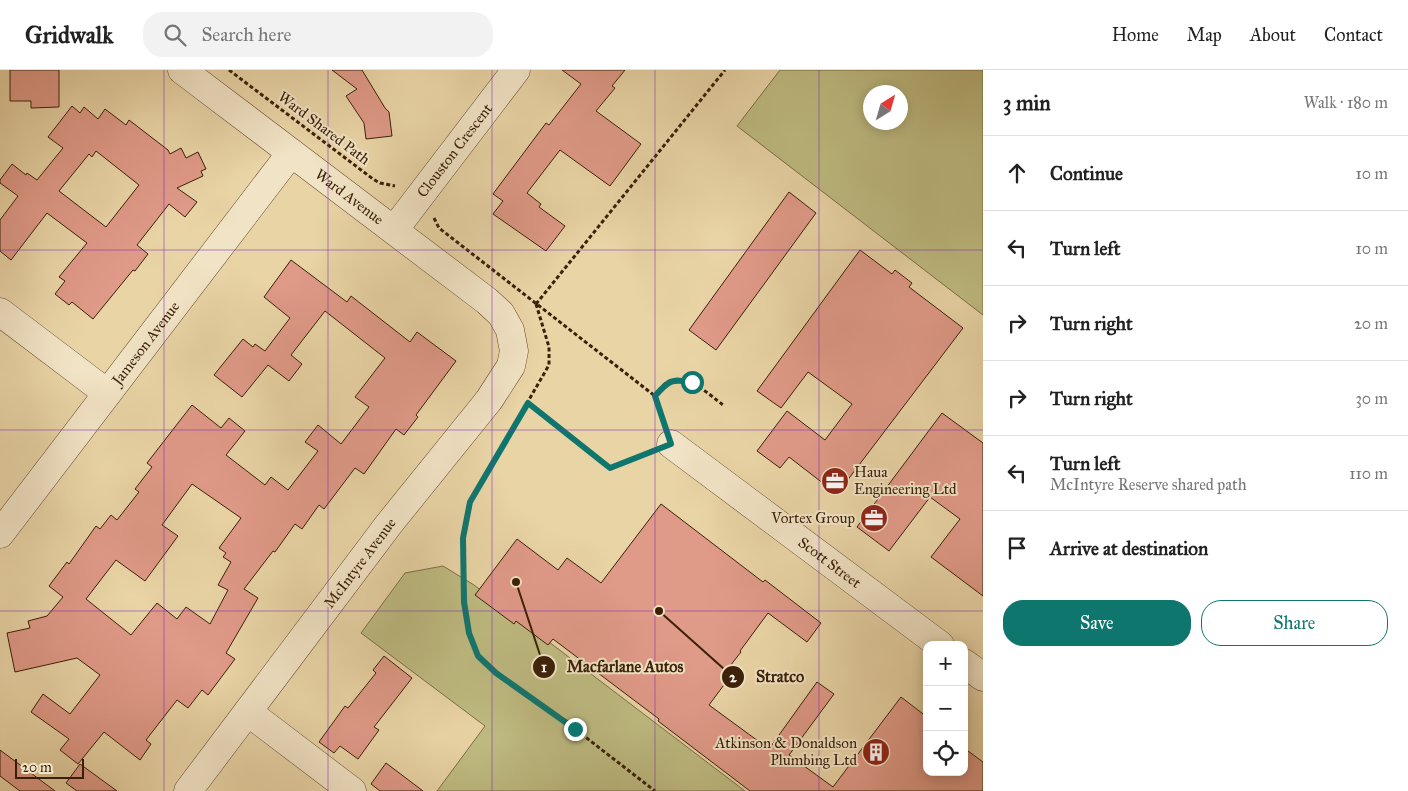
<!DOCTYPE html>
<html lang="en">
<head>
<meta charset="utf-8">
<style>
	:root { --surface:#fff; --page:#f2f2f2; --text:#222; --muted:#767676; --line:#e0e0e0; --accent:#0f766e }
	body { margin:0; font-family:"IM FELL Great Primer",serif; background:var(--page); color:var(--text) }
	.controls { position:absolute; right:15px; bottom:15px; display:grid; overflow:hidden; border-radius:10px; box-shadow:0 2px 12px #0003 }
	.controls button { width:45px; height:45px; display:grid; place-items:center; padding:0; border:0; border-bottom:1px solid var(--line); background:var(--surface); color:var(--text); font:25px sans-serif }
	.compass { position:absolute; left:863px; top:15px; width:45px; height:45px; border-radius:50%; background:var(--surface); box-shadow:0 2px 12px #0003; rotate:37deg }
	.scale { position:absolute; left:15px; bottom:12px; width:69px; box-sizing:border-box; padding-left:5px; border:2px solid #3a2008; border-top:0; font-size:14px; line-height:18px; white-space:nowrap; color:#3a2008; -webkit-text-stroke:4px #f1e3c5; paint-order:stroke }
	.stop { position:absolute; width:15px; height:15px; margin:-11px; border:4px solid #0f766e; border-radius:50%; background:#fff }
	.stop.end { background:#0f766e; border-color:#fff; box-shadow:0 1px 5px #0008 }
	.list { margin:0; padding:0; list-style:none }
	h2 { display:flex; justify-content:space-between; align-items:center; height:65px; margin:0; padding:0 20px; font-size:21px }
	h2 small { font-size:16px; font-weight:400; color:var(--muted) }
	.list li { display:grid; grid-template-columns:32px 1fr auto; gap:15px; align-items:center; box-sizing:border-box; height:75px; padding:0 20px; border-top:1px solid var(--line) }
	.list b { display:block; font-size:19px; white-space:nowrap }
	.list p { margin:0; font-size:16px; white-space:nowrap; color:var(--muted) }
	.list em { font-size:16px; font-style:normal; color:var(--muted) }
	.actions { display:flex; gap:10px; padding:15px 20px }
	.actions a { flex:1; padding:11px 0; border:1px solid var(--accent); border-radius:20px; text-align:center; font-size:18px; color:var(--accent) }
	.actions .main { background:var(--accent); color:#fff }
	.icon { flex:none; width:28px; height:28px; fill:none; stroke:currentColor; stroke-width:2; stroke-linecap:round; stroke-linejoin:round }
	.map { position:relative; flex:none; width:983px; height:721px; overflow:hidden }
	header { display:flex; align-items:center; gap:30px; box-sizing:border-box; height:70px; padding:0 25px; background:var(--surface); border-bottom:1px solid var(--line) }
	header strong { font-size:24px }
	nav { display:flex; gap:28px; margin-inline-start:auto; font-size:18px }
	.search { width:350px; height:45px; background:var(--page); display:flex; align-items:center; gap:12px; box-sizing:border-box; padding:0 18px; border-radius:20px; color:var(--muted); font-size:19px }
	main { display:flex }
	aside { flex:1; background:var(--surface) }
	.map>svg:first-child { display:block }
</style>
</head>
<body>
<header>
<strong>Gridwalk</strong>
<div class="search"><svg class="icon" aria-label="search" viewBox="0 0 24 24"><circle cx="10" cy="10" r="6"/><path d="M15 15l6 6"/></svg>Search here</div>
<nav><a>Home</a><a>Map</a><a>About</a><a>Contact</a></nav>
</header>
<main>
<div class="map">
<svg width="983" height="721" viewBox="0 0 983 721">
	<rect width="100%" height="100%" fill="#e9d4a6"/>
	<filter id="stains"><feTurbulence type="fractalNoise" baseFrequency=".004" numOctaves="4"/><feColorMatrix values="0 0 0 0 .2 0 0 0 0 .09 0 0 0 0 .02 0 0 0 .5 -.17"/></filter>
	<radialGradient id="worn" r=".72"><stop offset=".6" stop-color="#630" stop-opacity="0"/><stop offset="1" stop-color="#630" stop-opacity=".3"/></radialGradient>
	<g fill="#bebb81" stroke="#7c6e44" fill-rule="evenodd">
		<path d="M 780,0 L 983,0 L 983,245 L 737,56 ZM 871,22 L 901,22 L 901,52 L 871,52 Z"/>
		<polygon points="443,496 474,515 745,721 437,721 485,656 361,563 405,503"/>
	</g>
	<g fill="#e09a88" stroke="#3a2008" fill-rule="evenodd">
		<polygon points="10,0 59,0 59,37 31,38 31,31 10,31"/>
		<polygon points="332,0 362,0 385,38 389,42 392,66 366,69 364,53 346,26 357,19"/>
		<polygon points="562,0 625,0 612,16 615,18 596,41 641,74 610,116 560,80 527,123 541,134 539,137 565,156 546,181 493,144 503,131 493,124 546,53 549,55 581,14"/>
		<path d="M 72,36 L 80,43 L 84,37 L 98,49 L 105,39 L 126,55 L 129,50 L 168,80 L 170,84 L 181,78 L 186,88 L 198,82 L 206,99 L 201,101 L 203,106 L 177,118 L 197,132 L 185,147 L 169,134 L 137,175 L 148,184 L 135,201 L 133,200 L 93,249 L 72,232 L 69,235 L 55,224 L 65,211 L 59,207 L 87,173 L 47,143 L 11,190 L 0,181 L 0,150 L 18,126 L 0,113 L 0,110 L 12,94 L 26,105 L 27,103 L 37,110 L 63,78 L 48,67 ZM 96,81 L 139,115 L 106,157 L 59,121 L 89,84 L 92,87 Z"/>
		<polygon points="789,122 816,143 716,280 689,260"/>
		<polygon points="860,180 892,204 895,200 912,213 909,217 963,258 837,424 789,387 780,398 757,381 787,341 825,370 852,334 808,302 781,338 757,321"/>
		<path d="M 291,190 L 347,232 L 351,226 L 410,272 L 417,262 L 456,291 L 416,345 L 418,347 L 404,365 L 396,359 L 364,404 L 355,398 L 324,439 L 319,435 L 302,459 L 295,454 L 275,482 L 273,481 L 244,519 L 258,528 L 226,583 L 235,589 L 208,625 L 202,620 L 188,638 L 177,630 L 146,670 L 151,674 L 140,690 L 104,662 L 78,694 L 60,680 L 69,669 L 31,642 L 43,624 L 70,644 L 100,605 L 77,588 L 15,602 L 7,563 L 30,558 L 28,551 L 47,546 L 63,527 L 49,516 L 67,492 L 69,494 L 96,456 L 100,459 L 111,445 L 117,450 L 139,422 L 135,419 L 152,397 L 147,393 L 192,335 L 221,358 L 229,348 L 245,361 L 226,385 L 265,415 L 271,407 L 288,420 L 318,381 L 305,372 L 318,355 L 341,374 L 369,337 L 355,327 L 385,288 L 325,241 L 291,285 L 302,294 L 289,311 L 268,295 L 242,327 L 214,305 L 243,269 L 253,277 L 255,274 L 265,281 L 290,248 L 264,227 ZM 192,414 L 241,448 L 219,478 L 226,483 L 223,487 L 231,492 L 218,515 L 228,520 L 210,554 L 186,537 L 177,549 L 157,533 L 131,565 L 86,529 L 116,490 L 145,511 L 178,466 L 162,455 Z"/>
		<polygon points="942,343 983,373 983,526 931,487 960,449 930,427 889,481 857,457"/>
		<polygon points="661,434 763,512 765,510 821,553 807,572 768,543 740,581 741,582 730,596 735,600 709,635 769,679 817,612 834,624 789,685 833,717 901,627 927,647 927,702 964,702 964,678 983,692 983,721 750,721 658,651 659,649 553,569 548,575 516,551 514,554 475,525 517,469 558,500 567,488 601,513"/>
		<polygon points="384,586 412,608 374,657 379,660 358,689 340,676 334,683 319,672 345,636 348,638 376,603 373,600"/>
		<polygon points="0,680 55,721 20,721 0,706"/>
		<polygon points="386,693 423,721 380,721 371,714"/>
		<polygon points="80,694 117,721 77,721 66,713"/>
	</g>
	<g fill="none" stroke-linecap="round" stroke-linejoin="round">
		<g stroke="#664d30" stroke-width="29">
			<g id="minor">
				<path id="s1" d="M 182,0 L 487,231 L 501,244 L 510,260 L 514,281 L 511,296 L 489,330 L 389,454 L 188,721"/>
				<path id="s2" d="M 394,160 L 516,0"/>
				<polyline points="0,242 107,323"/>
				<path id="s3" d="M 671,374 L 940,575"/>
				<path id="s4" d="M 0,464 L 291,83"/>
				<polyline points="964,593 983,607"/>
				<polyline points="248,642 352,721"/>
			</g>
		</g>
		<g stroke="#3a2008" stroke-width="3" stroke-dasharray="4 2.5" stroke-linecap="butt">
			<polyline points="229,0 373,109 380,113 395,116"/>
			<polyline points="434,148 439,158 655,326 664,351"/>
			<polyline points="536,234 549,277 549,295 470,432 463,468 465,532 469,563 478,586 496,603 575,659 655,721"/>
			<polyline points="536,234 725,0"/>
			<path d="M 655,326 C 658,322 662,316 666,313 C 683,300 710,325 723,335"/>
			<polyline points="528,333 609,398 648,383"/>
		</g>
		<use href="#minor" stroke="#f1e3c5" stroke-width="28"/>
	</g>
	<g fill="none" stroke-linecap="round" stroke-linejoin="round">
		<path stroke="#0f766e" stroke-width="6" d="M 575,659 L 496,603 L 478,586 L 469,563 L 464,532 L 463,468 L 470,432 L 528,333 L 610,398 L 671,374 L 655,326 C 669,310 671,309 692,312"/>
	</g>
	<path fill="none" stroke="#7b2cbf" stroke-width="1" stroke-opacity="0.55" d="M 164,0 L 164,721M 328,0 L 328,721M 492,0 L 492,721M 655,0 L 655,721M 819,0 L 819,721M 0,180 L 983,180M 0,360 L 983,360M 0,541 L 983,541"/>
	<defs>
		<g id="office-disc" transform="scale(1.4375)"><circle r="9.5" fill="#8f2418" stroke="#f1e3c5"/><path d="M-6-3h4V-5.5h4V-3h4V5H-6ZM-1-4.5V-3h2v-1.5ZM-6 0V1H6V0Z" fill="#fff"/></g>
		<g id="building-disc" transform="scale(1.4375)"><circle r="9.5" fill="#8f2418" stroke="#f1e3c5"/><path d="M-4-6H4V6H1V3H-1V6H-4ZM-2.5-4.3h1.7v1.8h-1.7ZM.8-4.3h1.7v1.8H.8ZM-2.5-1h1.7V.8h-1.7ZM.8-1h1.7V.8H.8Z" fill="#fff"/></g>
	</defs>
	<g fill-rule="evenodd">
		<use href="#office-disc" x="835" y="411"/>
		<use href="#office-disc" x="874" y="448"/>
		<use href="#building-disc" x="876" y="682"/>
	</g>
	<g text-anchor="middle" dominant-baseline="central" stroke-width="4" stroke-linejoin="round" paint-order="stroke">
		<g font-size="15" fill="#3a2008" stroke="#f1e3c5">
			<text transform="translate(324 58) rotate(37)">Ward Shared Path</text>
			<text stroke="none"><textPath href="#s2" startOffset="100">Clouston Crescent</textPath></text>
			<text stroke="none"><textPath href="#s1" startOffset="210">Ward Avenue</textPath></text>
			<text stroke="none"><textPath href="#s4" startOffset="240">Jameson Avenue</textPath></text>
			<text stroke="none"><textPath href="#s3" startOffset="198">Scott Street</textPath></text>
			<text transform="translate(360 493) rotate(-53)">McIntyre Avenue</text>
		</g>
		<g font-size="15" fill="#3a2008" stroke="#f1e3c5" text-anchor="end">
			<text x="854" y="402" text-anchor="start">Haua<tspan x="854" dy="17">Engineering Ltd</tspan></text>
			<text x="855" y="448">Vortex Group</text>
			<text x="857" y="673">Atkinson &amp; Donaldson<tspan x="857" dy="17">Plumbing Ltd</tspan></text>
		</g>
	</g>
	<path fill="none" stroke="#3a2008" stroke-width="2" d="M516 512L544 597M659 541L733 607"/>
	<g fill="#3a2008" stroke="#f1e3c5" stroke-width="2">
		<circle cx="516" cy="512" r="5"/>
		<circle cx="659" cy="541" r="5"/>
		<circle cx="544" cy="597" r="12"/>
		<circle cx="733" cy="607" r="12"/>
	</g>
	<g font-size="15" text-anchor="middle" font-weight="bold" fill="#fff">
		<text x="544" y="602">1</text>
		<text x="733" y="612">2</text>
	</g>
	<g font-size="16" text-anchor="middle" font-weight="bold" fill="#3a2008" stroke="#f1e3c5" stroke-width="4" stroke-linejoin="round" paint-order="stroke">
		<text x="625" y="602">Macfarlane Autos</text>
		<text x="780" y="612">Stratco</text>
	</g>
	<rect width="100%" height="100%" filter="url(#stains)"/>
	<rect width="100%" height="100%" fill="url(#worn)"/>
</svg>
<div class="controls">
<button>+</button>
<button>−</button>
<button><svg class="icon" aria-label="locate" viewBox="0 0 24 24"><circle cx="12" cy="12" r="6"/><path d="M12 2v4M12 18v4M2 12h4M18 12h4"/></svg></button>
</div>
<svg class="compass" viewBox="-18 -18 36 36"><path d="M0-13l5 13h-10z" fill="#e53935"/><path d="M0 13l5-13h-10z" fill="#767676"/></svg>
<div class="scale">20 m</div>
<div class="stop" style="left:692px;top:312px"></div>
<div class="stop end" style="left:575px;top:659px"></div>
</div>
<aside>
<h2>3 min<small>Walk · 180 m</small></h2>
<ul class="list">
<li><svg class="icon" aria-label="ahead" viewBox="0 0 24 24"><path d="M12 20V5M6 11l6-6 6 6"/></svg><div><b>Continue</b></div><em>10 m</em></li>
<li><svg class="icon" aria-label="left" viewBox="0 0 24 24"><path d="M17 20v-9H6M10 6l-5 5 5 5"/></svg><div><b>Turn left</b></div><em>10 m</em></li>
<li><svg class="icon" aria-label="right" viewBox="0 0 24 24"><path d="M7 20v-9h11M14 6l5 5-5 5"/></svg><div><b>Turn right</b></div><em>20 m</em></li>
<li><svg class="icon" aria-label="right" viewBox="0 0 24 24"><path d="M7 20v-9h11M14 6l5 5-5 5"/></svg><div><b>Turn right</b></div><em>30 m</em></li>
<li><svg class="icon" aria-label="left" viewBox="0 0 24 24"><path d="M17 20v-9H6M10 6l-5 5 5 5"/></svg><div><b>Turn left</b><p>McIntyre Reserve shared path</p></div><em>110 m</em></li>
<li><svg class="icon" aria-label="arrive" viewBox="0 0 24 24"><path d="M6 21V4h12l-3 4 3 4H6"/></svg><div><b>Arrive at destination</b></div></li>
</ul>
<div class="actions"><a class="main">Save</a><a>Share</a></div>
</aside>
</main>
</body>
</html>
